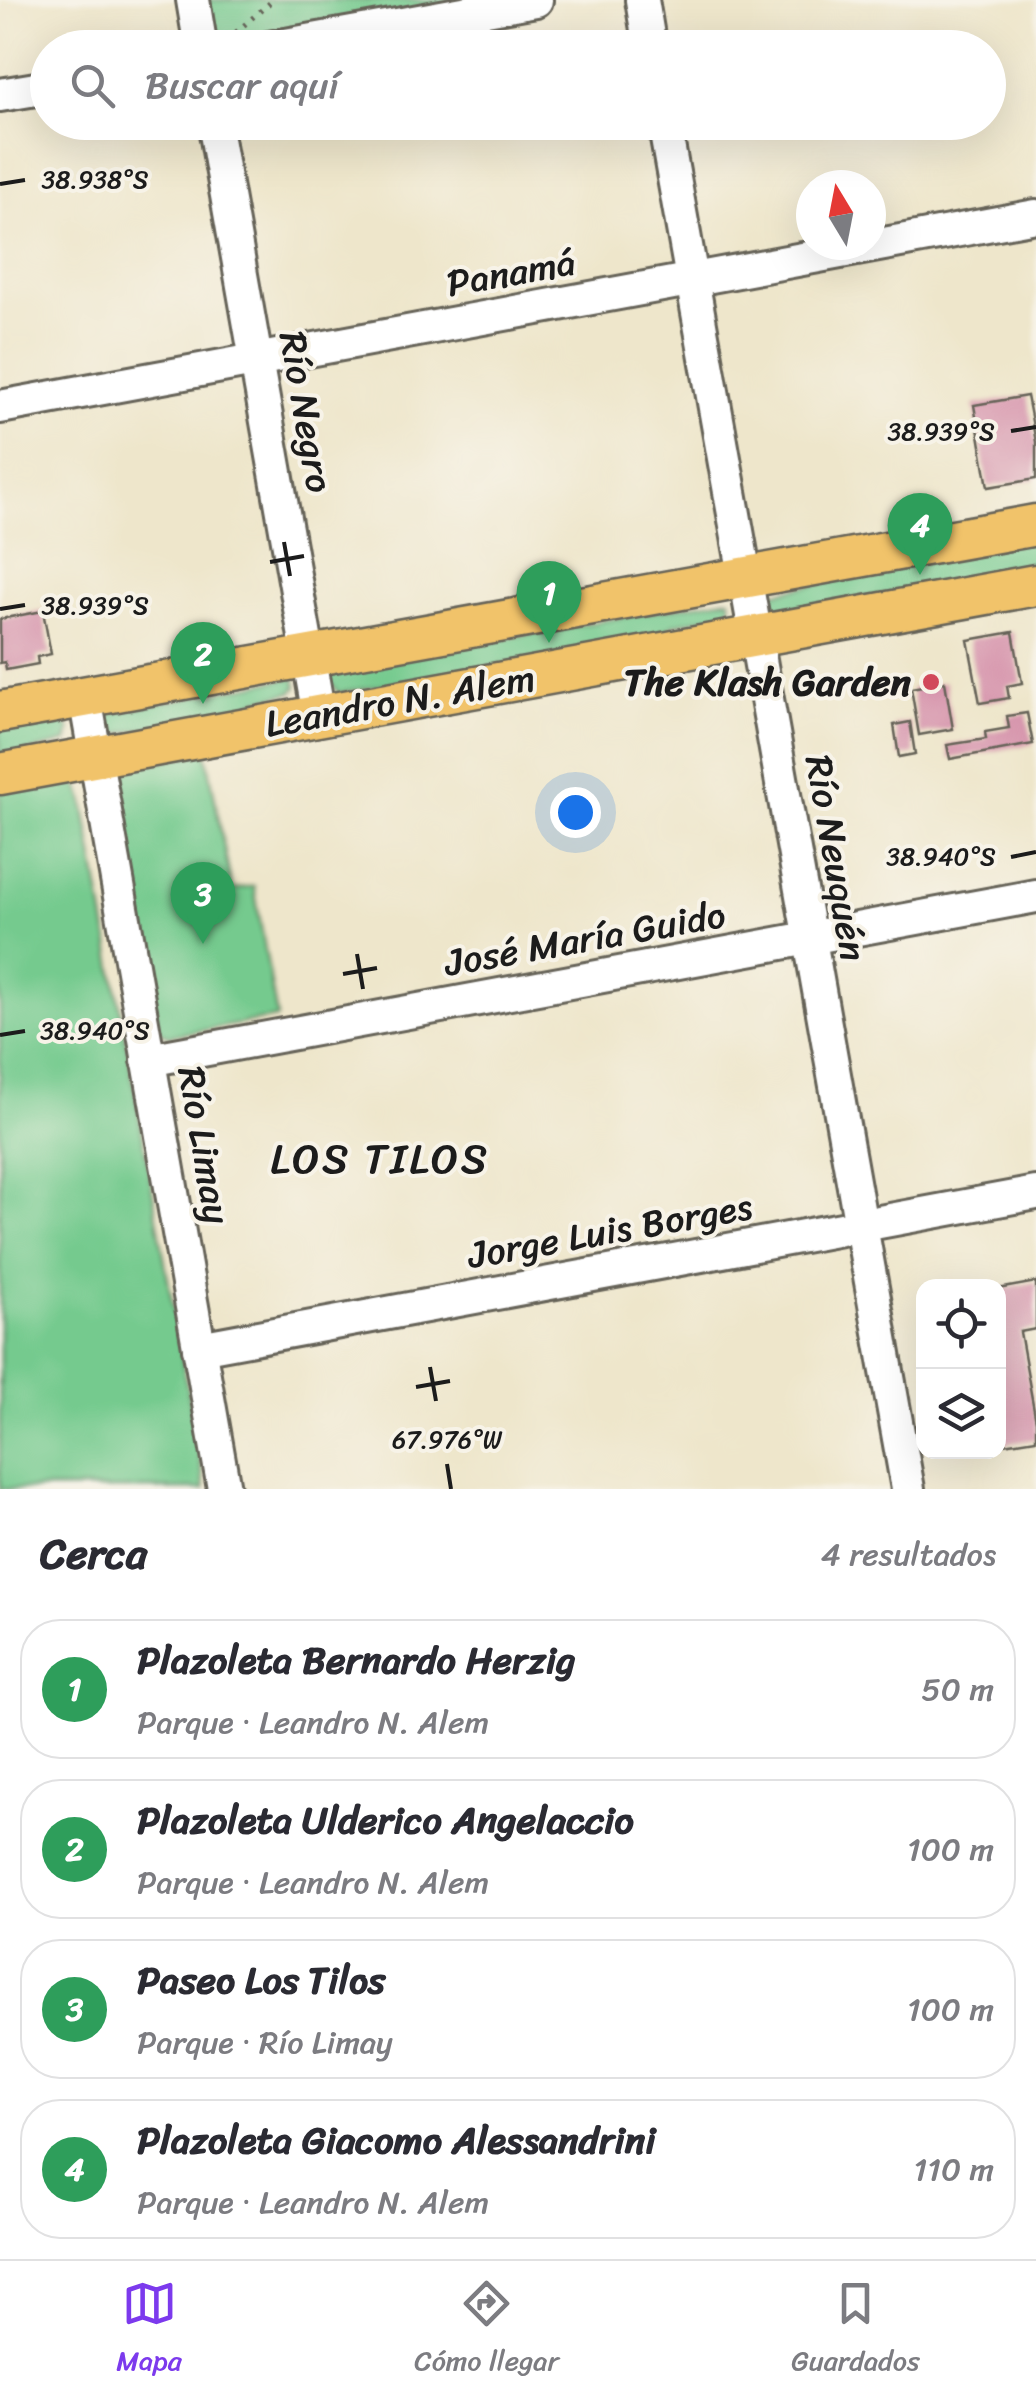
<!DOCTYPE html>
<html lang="es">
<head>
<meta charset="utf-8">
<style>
	:root { --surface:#fff; --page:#f7f7f7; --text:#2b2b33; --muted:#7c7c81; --line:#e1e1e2; --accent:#7c3aed }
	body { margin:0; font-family:Sriracha,sans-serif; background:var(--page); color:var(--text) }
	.controls { position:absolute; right:30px; bottom:30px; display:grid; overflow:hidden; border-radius:20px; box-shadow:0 10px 40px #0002 }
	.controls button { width:90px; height:90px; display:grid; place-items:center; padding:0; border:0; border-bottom:2px solid var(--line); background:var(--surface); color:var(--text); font:50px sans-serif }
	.compass { position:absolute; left:796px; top:170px; width:90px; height:90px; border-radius:50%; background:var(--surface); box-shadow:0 10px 40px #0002; rotate:350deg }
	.you { position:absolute; left:575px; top:812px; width:35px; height:35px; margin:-25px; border:8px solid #fff; border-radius:50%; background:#1a73e8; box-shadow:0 0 0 15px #1a73e833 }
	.badge { display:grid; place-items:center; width:65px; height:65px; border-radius:50%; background:var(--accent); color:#fff; font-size:32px; font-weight:700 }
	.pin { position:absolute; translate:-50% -82px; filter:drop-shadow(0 2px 5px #0008) }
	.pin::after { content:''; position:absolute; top:52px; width:35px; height:30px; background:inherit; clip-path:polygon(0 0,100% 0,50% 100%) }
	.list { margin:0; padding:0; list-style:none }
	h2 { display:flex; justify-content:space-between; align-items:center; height:130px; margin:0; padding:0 40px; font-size:42px }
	h2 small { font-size:32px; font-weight:400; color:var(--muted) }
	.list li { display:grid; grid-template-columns:65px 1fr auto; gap:30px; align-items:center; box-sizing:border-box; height:140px; margin:0 20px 20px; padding:0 20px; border:2px solid var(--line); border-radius:40px }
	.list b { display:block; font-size:38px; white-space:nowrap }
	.list p { margin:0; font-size:32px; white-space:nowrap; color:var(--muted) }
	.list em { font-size:32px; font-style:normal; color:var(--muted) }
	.icon { flex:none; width:55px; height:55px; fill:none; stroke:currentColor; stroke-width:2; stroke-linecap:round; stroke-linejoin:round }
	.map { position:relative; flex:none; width:1036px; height:1489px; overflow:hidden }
	.search { position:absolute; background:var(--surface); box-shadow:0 10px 40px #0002; left:30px; right:30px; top:30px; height:110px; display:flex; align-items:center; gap:25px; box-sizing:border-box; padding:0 35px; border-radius:55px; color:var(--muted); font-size:38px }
	.sheet { height:770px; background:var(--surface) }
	nav { display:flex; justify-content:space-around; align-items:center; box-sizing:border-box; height:140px; border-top:2px solid var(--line); background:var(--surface); font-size:28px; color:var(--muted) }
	nav a { display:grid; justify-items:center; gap:5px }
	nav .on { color:var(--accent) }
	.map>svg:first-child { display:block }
</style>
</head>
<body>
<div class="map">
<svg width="1036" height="1489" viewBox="0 0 1036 1489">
	<rect width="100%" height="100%" fill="#f7f3e8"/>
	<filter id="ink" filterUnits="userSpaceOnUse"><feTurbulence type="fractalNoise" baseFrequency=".01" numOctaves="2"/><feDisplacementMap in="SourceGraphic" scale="20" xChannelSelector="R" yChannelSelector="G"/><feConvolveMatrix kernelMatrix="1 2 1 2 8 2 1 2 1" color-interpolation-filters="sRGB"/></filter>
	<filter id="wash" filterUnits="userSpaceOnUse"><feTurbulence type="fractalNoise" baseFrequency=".0048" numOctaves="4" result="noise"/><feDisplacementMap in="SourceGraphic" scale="40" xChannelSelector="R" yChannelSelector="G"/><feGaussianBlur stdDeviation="2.25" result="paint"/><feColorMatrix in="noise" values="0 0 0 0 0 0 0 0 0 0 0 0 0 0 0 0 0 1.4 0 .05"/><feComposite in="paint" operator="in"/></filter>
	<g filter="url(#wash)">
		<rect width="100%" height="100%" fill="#eee6cb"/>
		<g fill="#75ca8e" stroke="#487355" stroke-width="2.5">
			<polygon points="205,0 530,0 260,48 213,47"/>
			<polygon points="1036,538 1036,570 768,614 763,598 768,594"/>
			<polygon points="730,598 731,608 727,613 675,624 648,640 339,693 329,681 332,669"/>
			<polygon points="295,677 297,687 293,692 258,700 237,711 111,735 103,720 109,713"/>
			<polygon points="63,719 70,730 67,742 0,759 0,726"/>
			<polygon points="206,751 232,890 254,886 277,1018 168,1036 159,1030 115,782 123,769"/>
			<polygon points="68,779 80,788 83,797 205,1489 0,1489 0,790"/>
		</g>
		<g id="blocks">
			<g fill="#d796ad">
				<polygon points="1027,396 1036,442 1036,479 988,487 974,405"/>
				<polygon points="43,611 51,654 37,657 38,664 6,670 5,662 0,663 0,619"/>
				<polygon points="1013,632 1022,683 1007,686 1009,698 980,703 968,640"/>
				<polygon points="945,682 953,729 919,735 911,688"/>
				<polygon points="1027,713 1033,744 950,759 947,745 986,739 985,732 1009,728 1007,716"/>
				<polygon points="910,722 915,754 899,757 894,725"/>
				<polygon points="1036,1282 1036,1329 1020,1332 1036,1421 1036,1439 998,1445 998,1289"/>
			</g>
		</g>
	</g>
	<g filter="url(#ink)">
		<use href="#blocks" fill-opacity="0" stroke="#666359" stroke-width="2.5"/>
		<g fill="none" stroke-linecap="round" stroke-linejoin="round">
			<g stroke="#666359" stroke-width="38">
				<g id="minor">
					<polyline points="193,0 201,48"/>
					<polyline points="642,0 650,48"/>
					<polyline points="269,48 536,0"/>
					<polyline points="0,95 48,87"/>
					<polyline points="214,122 319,716"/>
					<polyline points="664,122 908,1489"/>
					<polyline points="0,407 1036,216"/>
					<polyline points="85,697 224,1489"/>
					<polyline points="148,1060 1036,896"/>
					<polyline points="199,1348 1036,1193"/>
				</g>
			</g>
			<g stroke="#666359" stroke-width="45">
				<g id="major">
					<polyline points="0,712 1036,525"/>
					<polyline points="0,774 1036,585"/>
				</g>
			</g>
			<polyline stroke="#666359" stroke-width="5" stroke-dasharray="2.5 8" stroke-linecap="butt" points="228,39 273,0"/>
			<use href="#minor" stroke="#fff" stroke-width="32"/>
			<use href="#major" stroke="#f1c36a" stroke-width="40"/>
		</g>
	</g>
	<path fill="none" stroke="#1c1c1c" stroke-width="4" d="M 0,184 L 25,180M 1011,431 L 1036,427M 284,542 L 290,576M 270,562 L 304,556M 0,609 L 25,605M 1011,857 L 1036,852M 357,954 L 363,989M 343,974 L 377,968M 0,1035 L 25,1031M 430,1367 L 436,1401M 416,1387 L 450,1381M 447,1464 L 451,1489"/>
	<circle fill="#d1495b" stroke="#f7f3e8" stroke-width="4" cx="931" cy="682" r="10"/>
	<g text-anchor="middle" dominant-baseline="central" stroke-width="8" stroke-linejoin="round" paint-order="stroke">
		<g font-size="38" fill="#1c1c1c" stroke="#f7f3e8">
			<text transform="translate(511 273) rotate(-10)">Panamá</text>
			<text transform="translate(306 412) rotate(80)">Río Negro</text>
			<text transform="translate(400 701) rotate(-10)">Leandro N. Alem</text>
			<text transform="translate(836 858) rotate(80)">Río Neuquén</text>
			<text transform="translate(585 939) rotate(-10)">José María Guido</text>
			<text transform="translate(204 1145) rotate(80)">Río Limay</text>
			<text transform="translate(610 1231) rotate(-10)">Jorge Luis Borges</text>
		</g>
		<g font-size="38" font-weight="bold" fill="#1c1c1c" stroke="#f7f3e8" text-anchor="end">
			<text x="911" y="682">The Klash Garden</text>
		</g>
		<g font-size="42" letter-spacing="2.5" fill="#1c1c1c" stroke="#f7f3e8">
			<text x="380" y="1159">LOS TILOS</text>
		</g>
	</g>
	<g font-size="25" text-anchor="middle" fill="#1c1c1c" stroke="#f7f3e8" stroke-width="8" stroke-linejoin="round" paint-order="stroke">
		<text x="95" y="188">38.938°S</text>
		<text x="941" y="440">38.939°S</text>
		<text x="95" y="614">38.939°S</text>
		<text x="941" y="865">38.940°S</text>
		<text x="95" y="1039">38.940°S</text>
		<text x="447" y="1448">67.976°W</text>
	</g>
</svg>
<div class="controls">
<button><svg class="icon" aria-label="locate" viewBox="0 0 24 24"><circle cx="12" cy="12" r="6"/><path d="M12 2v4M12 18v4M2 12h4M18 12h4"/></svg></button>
<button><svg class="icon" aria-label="layers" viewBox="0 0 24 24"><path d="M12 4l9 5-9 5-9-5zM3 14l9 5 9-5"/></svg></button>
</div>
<svg class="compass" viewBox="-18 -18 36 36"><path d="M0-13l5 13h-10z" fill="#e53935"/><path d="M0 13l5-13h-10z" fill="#7c7c81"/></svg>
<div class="you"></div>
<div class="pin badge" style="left:549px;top:643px;background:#2e9e5b">1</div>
<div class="pin badge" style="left:203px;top:704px;background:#2e9e5b">2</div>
<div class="pin badge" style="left:203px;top:944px;background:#2e9e5b">3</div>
<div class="pin badge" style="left:920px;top:575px;background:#2e9e5b">4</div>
<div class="search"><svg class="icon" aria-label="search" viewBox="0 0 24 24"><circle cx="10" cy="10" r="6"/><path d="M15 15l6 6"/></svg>Buscar aquí</div>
</div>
<section class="sheet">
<h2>Cerca<small>4 resultados</small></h2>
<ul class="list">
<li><span class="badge" style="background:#2e9e5b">1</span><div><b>Plazoleta Bernardo Herzig</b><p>Parque · Leandro N. Alem</p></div><em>50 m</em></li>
<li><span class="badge" style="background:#2e9e5b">2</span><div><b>Plazoleta Ulderico Angelaccio</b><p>Parque · Leandro N. Alem</p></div><em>100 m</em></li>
<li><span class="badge" style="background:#2e9e5b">3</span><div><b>Paseo Los Tilos</b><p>Parque · Río Limay</p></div><em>100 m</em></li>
<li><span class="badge" style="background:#2e9e5b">4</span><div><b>Plazoleta Giacomo Alessandrini</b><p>Parque · Leandro N. Alem</p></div><em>110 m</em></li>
</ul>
</section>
<nav>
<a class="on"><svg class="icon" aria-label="map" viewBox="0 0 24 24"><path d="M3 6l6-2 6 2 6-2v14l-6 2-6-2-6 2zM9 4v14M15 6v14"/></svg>Mapa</a>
<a><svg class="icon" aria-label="directions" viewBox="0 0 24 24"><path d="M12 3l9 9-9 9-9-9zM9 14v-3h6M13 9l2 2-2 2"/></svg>Cómo llegar</a>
<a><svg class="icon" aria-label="saved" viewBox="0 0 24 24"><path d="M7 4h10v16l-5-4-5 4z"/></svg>Guardados</a>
</nav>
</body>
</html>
